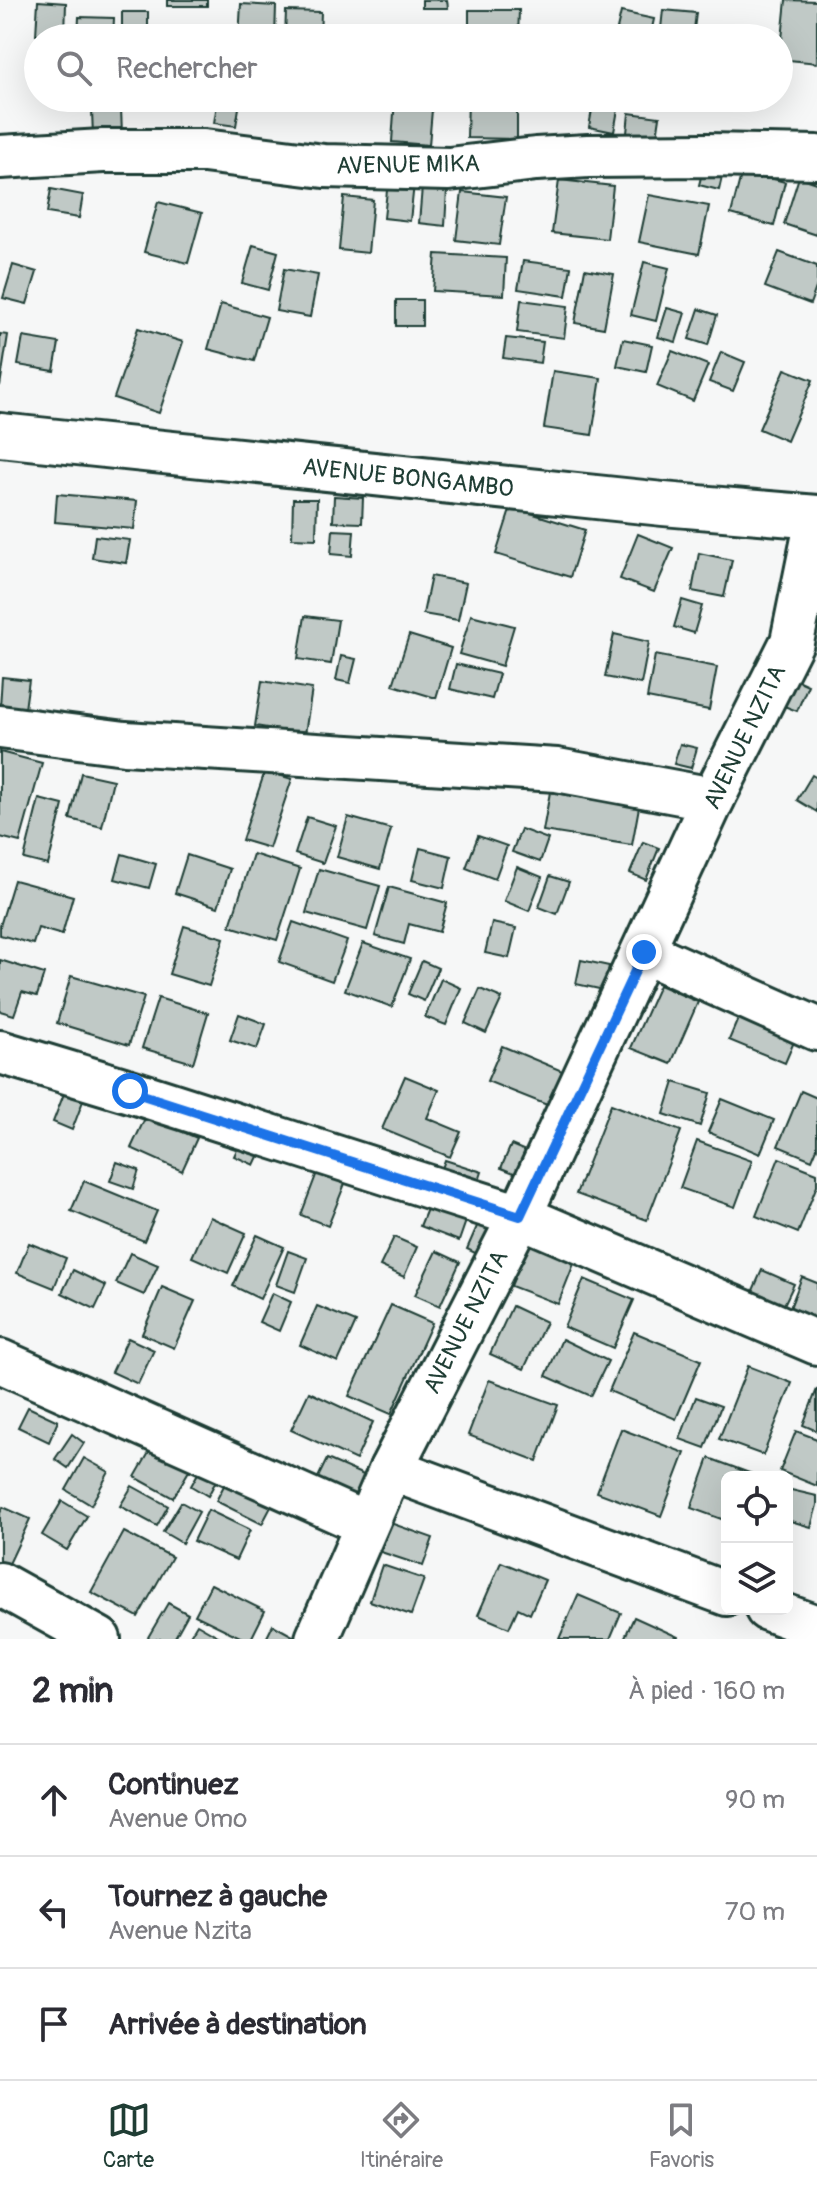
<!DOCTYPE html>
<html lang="fr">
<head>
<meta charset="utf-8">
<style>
	:root { --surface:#fff; --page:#f7f7f7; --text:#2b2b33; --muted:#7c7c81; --line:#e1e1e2; --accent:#1f3d34 }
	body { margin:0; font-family:Pangolin,sans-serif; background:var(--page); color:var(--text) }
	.controls { position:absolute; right:24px; bottom:24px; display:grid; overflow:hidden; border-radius:12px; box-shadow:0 8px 32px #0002 }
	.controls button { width:72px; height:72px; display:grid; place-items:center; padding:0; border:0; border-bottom:2px solid var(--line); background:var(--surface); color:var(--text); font:40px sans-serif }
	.stop { position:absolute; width:24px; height:24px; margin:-18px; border:6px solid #1a73e8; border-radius:50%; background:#fff }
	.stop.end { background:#1a73e8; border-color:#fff; box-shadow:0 2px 8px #0008 }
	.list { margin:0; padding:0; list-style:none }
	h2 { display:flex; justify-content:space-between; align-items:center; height:104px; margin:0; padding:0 32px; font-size:34px }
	h2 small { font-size:26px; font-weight:400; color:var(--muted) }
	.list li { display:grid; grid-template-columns:52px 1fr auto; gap:24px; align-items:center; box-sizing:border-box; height:112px; padding:0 32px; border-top:2px solid var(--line) }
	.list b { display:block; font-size:30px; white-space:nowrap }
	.list p { margin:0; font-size:26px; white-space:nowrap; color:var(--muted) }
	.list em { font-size:26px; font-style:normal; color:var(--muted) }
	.icon { flex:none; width:44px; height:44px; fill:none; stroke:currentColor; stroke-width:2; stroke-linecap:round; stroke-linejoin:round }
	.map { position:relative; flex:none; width:817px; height:1639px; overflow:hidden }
	.search { position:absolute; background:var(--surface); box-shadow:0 8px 32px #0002; left:24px; right:24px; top:24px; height:88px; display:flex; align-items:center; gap:20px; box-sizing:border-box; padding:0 28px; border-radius:44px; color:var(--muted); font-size:30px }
	.sheet { height:440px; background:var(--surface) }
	nav { display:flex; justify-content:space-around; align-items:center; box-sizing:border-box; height:112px; border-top:2px solid var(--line); background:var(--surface); font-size:22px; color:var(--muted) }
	nav a { display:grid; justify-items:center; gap:4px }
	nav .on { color:var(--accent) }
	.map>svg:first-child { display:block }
</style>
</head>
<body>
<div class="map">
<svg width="817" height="1639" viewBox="0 0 817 1639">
	<rect width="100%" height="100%" fill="#f6f7f7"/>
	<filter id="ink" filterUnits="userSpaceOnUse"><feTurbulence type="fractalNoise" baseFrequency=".0125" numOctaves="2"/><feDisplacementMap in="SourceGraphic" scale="16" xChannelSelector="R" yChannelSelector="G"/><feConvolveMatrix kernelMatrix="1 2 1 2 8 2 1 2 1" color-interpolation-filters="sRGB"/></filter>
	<g filter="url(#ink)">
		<g fill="#c0c9c6" stroke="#1f3d34" stroke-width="2">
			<rect x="167" y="0" width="40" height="6"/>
			<polygon points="422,0 447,0 448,8 422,8"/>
			<polygon points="786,0 817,1 817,63 780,59"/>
			<polygon points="38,1 66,3 65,36 36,35"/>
			<polygon points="241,4 276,6 275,38 239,38"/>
			<polygon points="469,10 519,10 518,38 469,38"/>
			<polygon points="663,10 696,13 693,38 660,38"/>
			<polygon points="286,11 321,12 320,38 285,38"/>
			<rect x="122" y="12" width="26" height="26"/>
			<polygon points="621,12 654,19 650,38 615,38"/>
			<polygon points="79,17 114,18 113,38 78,38"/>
			<rect x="391" y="33" width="40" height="5"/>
			<polygon points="218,98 240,102 236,126 214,123"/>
			<polygon points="395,98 433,98 429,145 392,142"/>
			<polygon points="468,98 517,98 517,139 467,138"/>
			<polygon points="594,98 620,98 614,132 589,127"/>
			<polygon points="121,108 122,134 93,136 92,110"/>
			<polygon points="629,113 660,117 657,137 627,133"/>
			<polygon points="704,165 724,168 719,190 699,185"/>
			<polygon points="742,171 785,182 774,226 731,214"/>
			<polygon points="799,177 817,183 817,235 784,224"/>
			<polygon points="559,180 613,186 607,239 552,233"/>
			<polygon points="388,181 414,184 410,221 384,218"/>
			<polygon points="422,187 447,189 445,226 419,223"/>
			<polygon points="51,189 83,195 79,218 47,213"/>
			<polygon points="462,192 506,197 499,245 456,240"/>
			<polygon points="649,195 709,206 699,254 639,242"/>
			<polygon points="344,197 373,200 368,253 339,250"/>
			<polygon points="158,202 202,213 188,263 144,252"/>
			<polygon points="253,245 278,252 268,290 242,283"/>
			<polygon points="779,252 817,266 817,285 810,304 765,287"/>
			<polygon points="436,254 506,258 504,295 433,291"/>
			<polygon points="523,261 571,267 566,296 518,289"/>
			<polygon points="644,262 669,268 656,321 631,315"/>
			<polygon points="13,265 37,272 27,304 3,298"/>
			<polygon points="284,269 318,275 310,317 276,311"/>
			<polygon points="585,269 614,274 604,328 575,323"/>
			<rect x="396" y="300" width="26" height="26"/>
			<polygon points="521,300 568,306 564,338 517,332"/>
			<polygon points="221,304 267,317 254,361 208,349"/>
			<polygon points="667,308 685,313 676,342 658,337"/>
			<polygon points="699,309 717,315 708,345 689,339"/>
			<polygon points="138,328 183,342 159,413 114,398"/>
			<polygon points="0,334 8,335 0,386"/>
			<polygon points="23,337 59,343 54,371 18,365"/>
			<polygon points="506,338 543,342 540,363 503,358"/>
			<polygon points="623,339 652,345 646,372 617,366"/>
			<polygon points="672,351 708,365 693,401 657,386"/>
			<polygon points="721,352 745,362 733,391 709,382"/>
			<polygon points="785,369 813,380 787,441 759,429"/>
			<polygon points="553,371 601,378 592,435 544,428"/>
			<polygon points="57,494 137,501 134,529 55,522"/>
			<polygon points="334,496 363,498 362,523 333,522"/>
			<polygon points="293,499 317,499 316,539 292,538"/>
			<polygon points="511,507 585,530 570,577 496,554"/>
			<polygon points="333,530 354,531 352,556 331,554"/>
			<polygon points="638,534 673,548 654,592 620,579"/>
			<polygon points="95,536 130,540 126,563 92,558"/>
			<polygon points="699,553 732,560 724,597 692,591"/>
			<polygon points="431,576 466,583 458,620 423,614"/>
			<polygon points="682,600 702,606 694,633 674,627"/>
			<polygon points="471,615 514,626 502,666 459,654"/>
			<polygon points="305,616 338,620 331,664 298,659"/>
			<polygon points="614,634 649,642 641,684 605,677"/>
			<polygon points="409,635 451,648 436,698 393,685"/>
			<polygon points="655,655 717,667 709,710 647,698"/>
			<polygon points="341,656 356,659 350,683 336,680"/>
			<polygon points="456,664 499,674 492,699 450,689"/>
			<polygon points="788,676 808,685 797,711 776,703"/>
			<polygon points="2,677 29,680 25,709 0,707"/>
			<polygon points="262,681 312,689 305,734 255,726"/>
			<polygon points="680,744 697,748 691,768 674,764"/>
			<polygon points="0,752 42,763 20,842 0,837"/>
			<polygon points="265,771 292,779 269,848 242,840"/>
			<polygon points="81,773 113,780 102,827 70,819"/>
			<polygon points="812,775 817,778 817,812 797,800"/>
			<polygon points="550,792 639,807 632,845 543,831"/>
			<polygon points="39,799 63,805 48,865 24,859"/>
			<polygon points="307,817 336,826 323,863 295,854"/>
			<polygon points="348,817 391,829 380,869 337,857"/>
			<polygon points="521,829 548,839 540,862 512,852"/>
			<polygon points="478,836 507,846 495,879 466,868"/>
			<polygon points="643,842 659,848 646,880 630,873"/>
			<polygon points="420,848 451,856 444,888 412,880"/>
			<polygon points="122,854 156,864 149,888 115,879"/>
			<polygon points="253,854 300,869 277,940 230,926"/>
			<polygon points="187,855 230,869 218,907 175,893"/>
			<polygon points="517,867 542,877 529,911 504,901"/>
			<polygon points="319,869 380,886 367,930 306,913"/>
			<polygon points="550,876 569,882 557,914 539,907"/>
			<polygon points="14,880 73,896 62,935 38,928 33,944 0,935 0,926"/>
			<polygon points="389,887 447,903 439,932 409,924 404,944 375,936"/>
			<polygon points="293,922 347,941 332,981 279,962"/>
			<polygon points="492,923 516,928 509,958 485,953"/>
			<polygon points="184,926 224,938 209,986 169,974"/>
			<polygon points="363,943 410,959 392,1007 345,990"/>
			<polygon points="0,960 44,974 37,996 22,992 14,1015 0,1011"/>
			<polygon points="581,960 609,966 604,990 576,984"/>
			<polygon points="422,961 438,968 424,1001 408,994"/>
			<polygon points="71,976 144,997 129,1045 57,1023"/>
			<polygon points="441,979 461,988 446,1025 425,1017"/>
			<polygon points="659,985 698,1002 671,1064 631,1048"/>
			<polygon points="480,989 502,998 486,1033 465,1023"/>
			<polygon points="158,998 208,1013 193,1063 142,1048"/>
			<polygon points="743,1007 799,1030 785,1063 729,1040"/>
			<polygon points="239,1014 266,1024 257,1049 230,1040"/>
			<polygon points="502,1046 567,1073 552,1107 487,1081"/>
			<polygon points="405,1076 439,1090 427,1118 461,1132 450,1157 382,1129"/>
			<polygon points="674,1082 710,1093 700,1126 664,1114"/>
			<polygon points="67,1086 86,1093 72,1130 53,1122"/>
			<polygon points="801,1091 817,1098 817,1148 812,1160 778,1146"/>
			<polygon points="722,1099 774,1120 760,1154 708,1132"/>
			<polygon points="611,1104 681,1131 647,1220 576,1194"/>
			<polygon points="146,1116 197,1138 182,1171 131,1148"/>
			<polygon points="244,1134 264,1144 254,1165 234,1156"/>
			<polygon points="697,1141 752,1161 735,1207 680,1188"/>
			<polygon points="511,1145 528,1152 519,1175 501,1168"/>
			<polygon points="779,1158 817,1173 817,1185 798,1233 756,1216"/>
			<polygon points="445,1160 482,1172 474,1196 437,1183"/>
			<polygon points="117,1162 139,1170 133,1189 110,1181"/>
			<polygon points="318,1170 346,1181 328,1226 301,1215"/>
			<polygon points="84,1181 157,1211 144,1241 71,1211"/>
			<polygon points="429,1204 467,1218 459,1241 420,1226"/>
			<polygon points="210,1217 246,1233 228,1273 192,1257"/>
			<polygon points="478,1224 493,1230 481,1256 467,1249"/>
			<polygon points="532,1233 579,1251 558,1304 511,1286"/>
			<polygon points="257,1235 284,1247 260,1299 233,1286"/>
			<polygon points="394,1237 417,1247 404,1277 380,1266"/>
			<polygon points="29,1243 66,1258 54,1288 17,1273"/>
			<polygon points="288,1251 307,1258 295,1292 276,1285"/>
			<polygon points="436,1251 460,1262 440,1306 415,1295"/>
			<polygon points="130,1253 158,1265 144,1295 116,1283"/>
			<polygon points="73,1270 106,1286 95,1309 62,1293"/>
			<polygon points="762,1270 794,1284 781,1311 750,1297"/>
			<polygon points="802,1277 817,1283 817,1324 788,1313"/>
			<polygon points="584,1279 634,1300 613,1348 564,1327"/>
			<polygon points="162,1287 195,1301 174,1348 142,1334"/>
			<polygon points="272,1293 291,1302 279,1331 259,1322"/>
			<polygon points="391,1305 432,1323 391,1414 349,1396"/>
			<polygon points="317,1306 356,1322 338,1362 300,1345"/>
			<polygon points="512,1306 546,1322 524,1369 490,1354"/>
			<polygon points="634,1332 701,1360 676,1419 609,1391"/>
			<polygon points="128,1338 154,1350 138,1384 112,1372"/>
			<polygon points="562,1339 608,1361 591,1396 546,1376"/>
			<polygon points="748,1366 792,1383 763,1455 719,1439"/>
			<polygon points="489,1380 558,1405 537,1461 468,1435"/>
			<polygon points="817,1389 817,1431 803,1425"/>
			<polygon points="309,1392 373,1422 356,1460 291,1430"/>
			<polygon points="696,1397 721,1406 705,1448 680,1439"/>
			<polygon points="28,1407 58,1421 49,1442 18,1427"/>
			<polygon points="621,1429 685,1453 661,1516 597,1492"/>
			<polygon points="796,1431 817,1439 817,1486 780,1471"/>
			<polygon points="72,1434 84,1443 68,1468 55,1459"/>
			<polygon points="155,1442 193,1464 173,1498 135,1477"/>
			<polygon points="208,1455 225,1464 208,1496 191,1486"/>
			<polygon points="84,1458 109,1472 91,1505 66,1490"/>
			<polygon points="709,1458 760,1477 727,1477 727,1521 691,1508"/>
			<polygon points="327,1459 375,1480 359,1512 312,1490"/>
			<polygon points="234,1466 280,1490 262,1524 216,1501"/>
			<polygon points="132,1486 168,1506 157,1526 120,1506"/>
			<polygon points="787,1489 817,1496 817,1505 811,1527 787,1520"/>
			<polygon points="62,1501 87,1516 67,1550 42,1535"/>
			<polygon points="181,1502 199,1512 182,1543 163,1532"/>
			<polygon points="3,1507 30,1519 8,1566 0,1563 0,1513"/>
			<polygon points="208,1510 250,1530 236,1560 193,1541"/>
			<polygon points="379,1519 433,1538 423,1566 369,1548"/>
			<polygon points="124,1532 172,1557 138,1617 91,1592"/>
			<polygon points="501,1562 545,1580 530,1614 518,1608 509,1628 478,1615"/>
			<polygon points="382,1565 424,1579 411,1615 370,1601"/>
			<polygon points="211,1584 265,1611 251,1639 244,1639 195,1615"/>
			<polygon points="578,1595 621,1613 610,1639 559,1639"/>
			<polygon points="168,1603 188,1614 174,1639 147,1639"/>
			<polygon points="634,1617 678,1637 677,1639 624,1639"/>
			<polygon points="197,1624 223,1639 188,1639"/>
			<polygon points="273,1625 293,1636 292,1639 266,1639"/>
		</g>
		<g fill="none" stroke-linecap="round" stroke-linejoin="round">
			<g stroke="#1f3d34" stroke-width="48">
				<g id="minor">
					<polyline points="0,157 103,151 204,151 324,166 449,169 536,159 588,156 707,155 817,157"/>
					<polyline points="0,435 663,504 817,517"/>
					<polyline points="0,727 125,743 557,770 713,799"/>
					<polyline points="644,952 817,1029"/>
					<polyline points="0,1052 130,1091 520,1216 817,1343"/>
					<polyline points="0,1361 366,1524"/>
					<polyline points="391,1469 727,1594"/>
					<polyline points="0,1584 99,1639"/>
					<polyline points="767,1609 817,1627"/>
					<polyline points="317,1639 391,1469 520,1216 713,799 792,642 817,519"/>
				</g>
			</g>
			<use href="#minor" stroke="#fff" stroke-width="42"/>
		</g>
	</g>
	<g fill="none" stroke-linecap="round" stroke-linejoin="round" filter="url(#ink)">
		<polyline stroke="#1a73e8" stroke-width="10" points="130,1091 520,1216 644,952"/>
	</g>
	<g text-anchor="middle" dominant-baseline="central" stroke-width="7" stroke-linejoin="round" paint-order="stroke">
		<g font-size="24" fill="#1f3d34" stroke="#fff">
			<text transform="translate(408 165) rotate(-1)">AVENUE MIKA</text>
			<text transform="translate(408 478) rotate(6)">AVENUE BONGAMBO</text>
			<text transform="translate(745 737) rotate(-64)">AVENUE NZITA</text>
			<text transform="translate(466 1322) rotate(-63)">AVENUE NZITA</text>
		</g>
	</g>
</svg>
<div class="controls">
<button><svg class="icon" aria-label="locate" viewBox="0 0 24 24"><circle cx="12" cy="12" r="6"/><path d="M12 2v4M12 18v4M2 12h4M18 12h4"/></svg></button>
<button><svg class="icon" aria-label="layers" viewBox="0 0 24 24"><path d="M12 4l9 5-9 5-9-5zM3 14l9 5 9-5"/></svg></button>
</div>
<div class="stop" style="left:130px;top:1091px"></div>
<div class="stop end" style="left:644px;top:952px"></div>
<div class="search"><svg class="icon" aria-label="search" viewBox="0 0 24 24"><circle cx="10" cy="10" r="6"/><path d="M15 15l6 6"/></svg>Rechercher</div>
</div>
<section class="sheet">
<h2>2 min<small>À pied · 160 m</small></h2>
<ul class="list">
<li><svg class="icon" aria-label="ahead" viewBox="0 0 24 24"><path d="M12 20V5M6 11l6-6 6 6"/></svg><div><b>Continuez</b><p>Avenue Omo</p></div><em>90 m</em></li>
<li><svg class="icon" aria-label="left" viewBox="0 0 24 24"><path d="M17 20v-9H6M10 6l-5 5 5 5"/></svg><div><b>Tournez à gauche</b><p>Avenue Nzita</p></div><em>70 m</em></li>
<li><svg class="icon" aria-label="arrive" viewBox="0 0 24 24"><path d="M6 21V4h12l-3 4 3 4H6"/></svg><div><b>Arrivée à destination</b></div></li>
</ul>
</section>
<nav>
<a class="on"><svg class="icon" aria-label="map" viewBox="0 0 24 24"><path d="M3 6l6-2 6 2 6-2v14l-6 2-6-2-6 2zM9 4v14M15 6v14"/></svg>Carte</a>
<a><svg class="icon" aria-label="directions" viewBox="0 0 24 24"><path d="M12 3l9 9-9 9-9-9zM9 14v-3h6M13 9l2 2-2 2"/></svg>Itinéraire</a>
<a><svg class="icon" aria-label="saved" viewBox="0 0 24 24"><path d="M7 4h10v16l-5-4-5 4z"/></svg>Favoris</a>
</nav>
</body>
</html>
